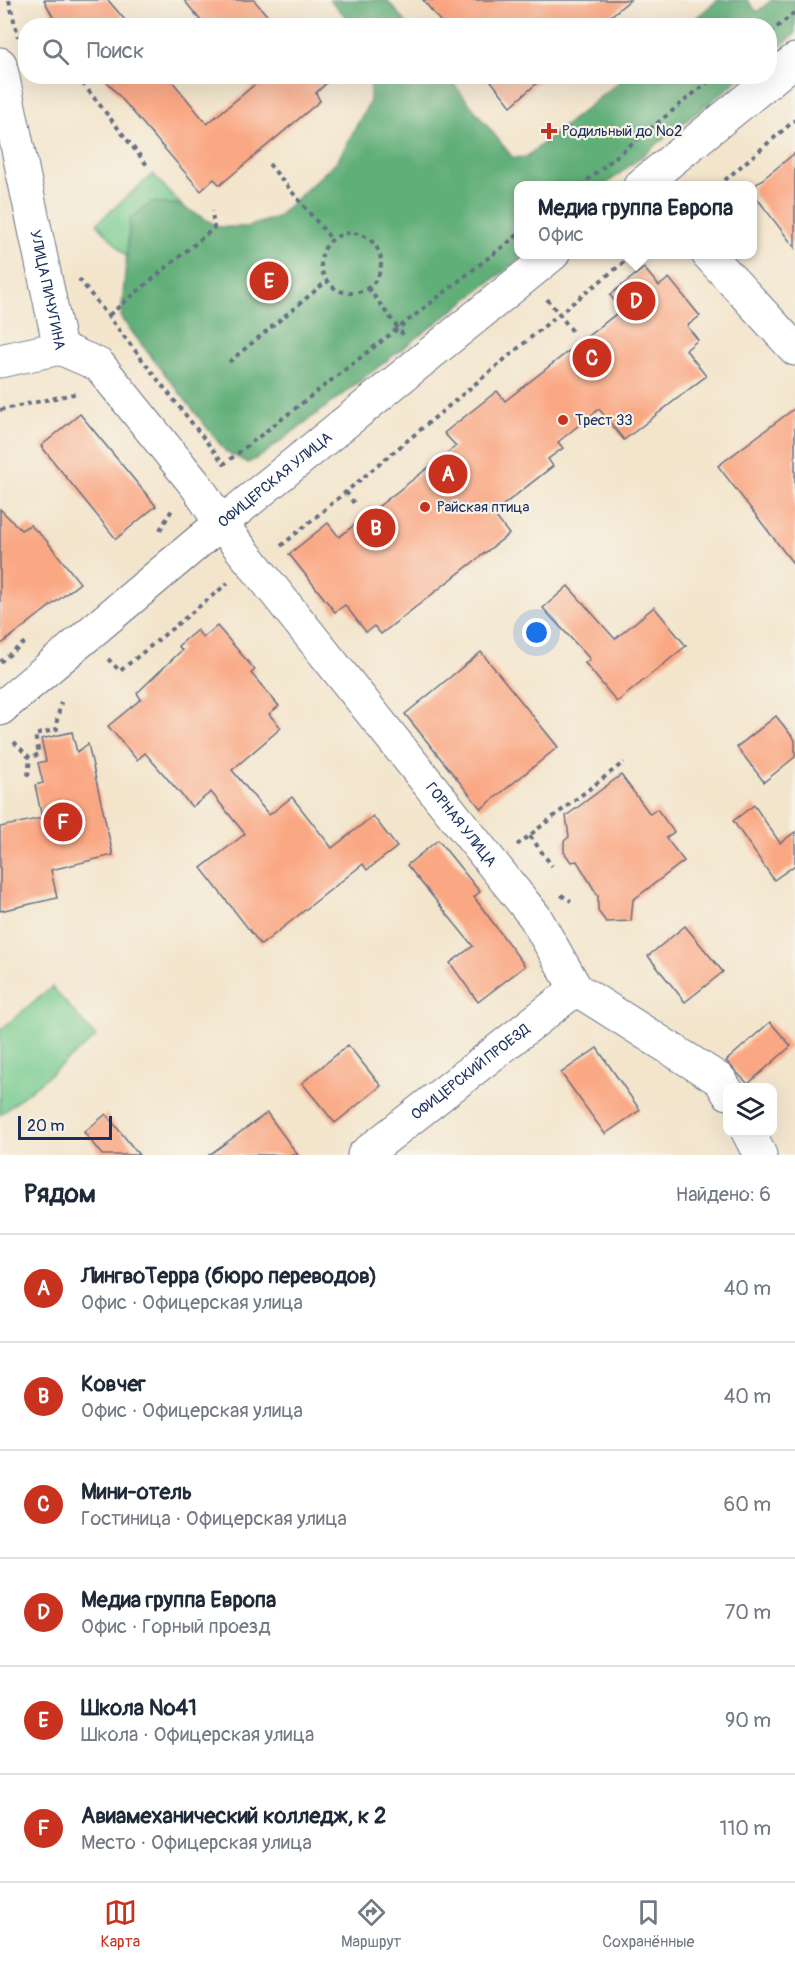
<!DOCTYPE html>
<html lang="ru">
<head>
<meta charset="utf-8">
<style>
	:root { --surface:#fff; --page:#f2f2f3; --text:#1f2937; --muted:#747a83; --line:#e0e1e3; --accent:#c8321e }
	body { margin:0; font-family:Pangolin,sans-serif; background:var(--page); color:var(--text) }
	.controls { position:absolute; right:18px; bottom:18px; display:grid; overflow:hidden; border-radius:12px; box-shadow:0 6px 24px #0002 }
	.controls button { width:54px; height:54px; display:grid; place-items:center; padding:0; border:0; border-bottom:2px solid var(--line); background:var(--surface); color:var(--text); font:30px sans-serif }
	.scale { position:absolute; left:18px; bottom:15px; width:94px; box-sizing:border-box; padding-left:6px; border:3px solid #1b2f5e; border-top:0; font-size:16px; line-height:21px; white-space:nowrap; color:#1b2f5e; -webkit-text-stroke:4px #f7f3e8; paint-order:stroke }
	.you { position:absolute; left:537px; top:633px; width:21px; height:21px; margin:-15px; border:4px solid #fff; border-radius:50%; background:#1a73e8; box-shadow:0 0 0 9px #1a73e833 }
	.badge { display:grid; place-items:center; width:39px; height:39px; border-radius:50%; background:var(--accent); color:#fff; font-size:20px; font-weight:700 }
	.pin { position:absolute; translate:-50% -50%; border:3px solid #fff; box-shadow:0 2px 6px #0006 }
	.popup { position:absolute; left:514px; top:181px; width:243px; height:78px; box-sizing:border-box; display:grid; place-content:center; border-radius:12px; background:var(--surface); filter:drop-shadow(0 2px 4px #0005); font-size:20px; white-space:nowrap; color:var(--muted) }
	.popup b { font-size:22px; color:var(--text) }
	.popup::after { content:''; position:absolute; left:50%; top:100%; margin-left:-12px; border:12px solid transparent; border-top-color:var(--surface) }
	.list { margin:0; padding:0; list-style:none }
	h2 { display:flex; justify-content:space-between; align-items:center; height:78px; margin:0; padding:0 24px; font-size:26px }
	h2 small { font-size:20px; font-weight:400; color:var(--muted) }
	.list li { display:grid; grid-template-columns:39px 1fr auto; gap:18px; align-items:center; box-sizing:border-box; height:108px; padding:0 24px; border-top:2px solid var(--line) }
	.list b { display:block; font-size:22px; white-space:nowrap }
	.list p { margin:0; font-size:20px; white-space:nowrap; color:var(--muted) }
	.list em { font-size:20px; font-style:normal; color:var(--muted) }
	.icon { flex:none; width:33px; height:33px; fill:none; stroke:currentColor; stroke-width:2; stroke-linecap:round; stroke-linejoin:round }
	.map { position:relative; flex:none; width:795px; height:1155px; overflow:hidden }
	.search { position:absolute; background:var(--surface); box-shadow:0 6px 24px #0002; left:18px; right:18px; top:18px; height:66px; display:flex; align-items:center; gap:15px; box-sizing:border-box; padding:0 21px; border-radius:24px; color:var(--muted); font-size:22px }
	.sheet { height:726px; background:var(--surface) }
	nav { display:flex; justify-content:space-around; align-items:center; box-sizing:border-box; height:84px; border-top:2px solid var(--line); background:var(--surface); font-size:16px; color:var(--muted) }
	nav a { display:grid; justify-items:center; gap:3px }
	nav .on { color:var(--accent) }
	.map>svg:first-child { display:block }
</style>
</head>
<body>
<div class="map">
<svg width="795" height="1155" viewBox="0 0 795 1155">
	<rect width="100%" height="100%" fill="#f7f3e8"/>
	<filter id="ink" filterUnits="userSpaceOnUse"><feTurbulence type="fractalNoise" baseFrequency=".0167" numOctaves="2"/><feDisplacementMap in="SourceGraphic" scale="12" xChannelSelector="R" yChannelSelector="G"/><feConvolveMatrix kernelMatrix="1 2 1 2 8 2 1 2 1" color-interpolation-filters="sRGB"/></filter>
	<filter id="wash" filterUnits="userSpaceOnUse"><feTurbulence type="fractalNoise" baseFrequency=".008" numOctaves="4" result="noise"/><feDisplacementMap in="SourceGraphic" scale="24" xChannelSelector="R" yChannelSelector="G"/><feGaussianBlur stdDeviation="1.35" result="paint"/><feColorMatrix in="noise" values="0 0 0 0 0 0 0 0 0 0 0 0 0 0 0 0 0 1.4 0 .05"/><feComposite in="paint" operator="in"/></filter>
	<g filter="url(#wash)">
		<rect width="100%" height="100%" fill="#f3e5cc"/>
		<g fill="#76ca8d" stroke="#487c76" stroke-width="1.5">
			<polygon points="153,174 199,225 142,274 97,223"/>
			<polygon points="52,987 96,1037 0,1115 0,1030"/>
		</g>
		<g fill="#60ae78" stroke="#3e6e6b" stroke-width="1.5">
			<polygon points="330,0 387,0 408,25 354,25"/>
			<polygon points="718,0 747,0 757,12 772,0 795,0 795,34 770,55 770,26 687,25"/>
			<polygon points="371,77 448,77 513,158 526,157 625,77 742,77 605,185 519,186 519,254 522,255 519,260 261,456 248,463 226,452 121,318 130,219 152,202 180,205 219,227 247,227 277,217 338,160 370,101"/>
		</g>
		<g id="blocks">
			<g fill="#faa783">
				<polygon points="44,0 108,0 130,26 58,26"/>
				<polygon points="184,0 254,0 276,26 205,26"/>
				<polygon points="423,0 630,0 599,26 444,26"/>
				<polygon points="102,76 168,76 207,124 265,76 334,76 316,93 320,101 220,185 214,179 201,191"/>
				<polygon points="487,76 545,76 511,106"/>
				<polygon points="795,153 795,248 753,193 753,187"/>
				<polygon points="644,268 659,286 669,278 700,316 687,326 698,340 686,350 706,376 624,440 599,409 558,442 563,448 548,459 553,466 493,513 509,534 381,634 374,626 366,632 345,605 335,612 289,554 328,523 339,537 456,446 444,433 497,391 505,401 621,310 610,295"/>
				<polygon points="795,408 795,566 718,466"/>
				<polygon points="80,414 156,506 116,539 41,446"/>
				<polygon points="0,509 21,530 30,525 46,540 80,583 0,645"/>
				<polygon points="568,586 615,639 654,607 686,646 617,702 585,663 590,659 543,608"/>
				<polygon points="217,626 255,670 251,673 279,706 269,714 281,728 232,770 269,815 292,797 332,848 373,816 397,847 367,870 363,864 261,945 201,868 245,834 211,792 192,807 145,753 137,760 108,726 141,699 137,693 182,650 178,646 197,630 203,638"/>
				<polygon points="481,652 558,747 481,809 405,714"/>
				<polygon points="776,716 795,740 795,757 764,782 737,747"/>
				<polygon points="72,732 77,752 88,744 113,855 51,870 57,898 0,911 0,827 42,818 35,785 43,783 38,763 46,761 41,739"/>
				<polygon points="621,775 650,814 657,809 674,832 666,838 684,861 633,900 631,921 606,922 598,911 598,896 577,861 571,862 564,852 564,841 569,837 566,816"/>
				<polygon points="754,805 780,843 795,832 795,865 774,880 733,821"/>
				<polygon points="438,840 480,892 474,897 525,966 478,1002 450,963 473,946 407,865"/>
				<polygon points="685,926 723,972 685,1002 648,956"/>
				<polygon points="770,1022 791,1046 748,1084 726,1061"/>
				<polygon points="348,1045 381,1086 335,1123 302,1083"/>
				<polygon points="597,1048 640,1110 605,1134 561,1073"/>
				<polygon points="267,1113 298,1155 209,1155"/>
				<polygon points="106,1114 139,1155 102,1155 84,1132"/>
			</g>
		</g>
	</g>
	<g filter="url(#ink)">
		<use href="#blocks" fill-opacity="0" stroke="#676f84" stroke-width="1.5"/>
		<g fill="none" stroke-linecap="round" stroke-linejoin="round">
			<g stroke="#676f84" stroke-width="35">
				<g id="minor">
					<path id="s1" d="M 0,64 L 60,348"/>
					<polyline points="640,186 795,60"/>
					<polyline points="708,254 795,349"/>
					<path id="s2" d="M 60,348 L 99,365 L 198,488 L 221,524 L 535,917 L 576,989 L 720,1080 L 728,1093"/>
					<polyline points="0,361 60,348"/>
					<path id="s3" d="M 0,709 L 203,538 L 553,254"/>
					<polyline points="748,1132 760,1155"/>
					<path id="s4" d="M 364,1155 L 576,989"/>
				</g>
			</g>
			<g stroke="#676f84" stroke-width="4" stroke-dasharray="4.5 4.5" stroke-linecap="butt">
				<polyline points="9,0 18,37"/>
				<polyline points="770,33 795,12"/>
				<polyline points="77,76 147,165"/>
				<polyline points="269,164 332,240"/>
				<polyline points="580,186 715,76"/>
				<polyline points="718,186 795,120"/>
				<circle cx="351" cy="263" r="30"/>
				<polyline points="79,279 224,464 519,234"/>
				<polyline points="368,288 404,336"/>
				<polyline points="547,299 574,333"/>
				<polyline points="109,315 214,228 212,211"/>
				<polyline points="229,362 327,281"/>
				<polyline points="0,410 78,393"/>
				<polyline points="346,492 356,506"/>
				<polyline points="160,530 173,508"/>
				<polyline points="281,546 559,314 634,254"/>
				<polyline points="108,659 120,671 228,583"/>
				<polyline points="0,662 25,642"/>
				<polyline points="14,742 30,758 39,754 35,735 57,729 56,725 61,702"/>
				<polyline points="28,776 30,758"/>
				<polyline points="530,836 552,866"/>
				<polyline points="517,845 624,762"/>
				<polyline points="561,895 571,901"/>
			</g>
			<use href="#minor" stroke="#fff" stroke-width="33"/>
		</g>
	</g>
	<g fill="#c8321e" stroke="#f7f3e8" stroke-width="2">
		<path d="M546 122h6v6h6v6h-6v6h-6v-6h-6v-6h6z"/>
		<circle cx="563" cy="420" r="6"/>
		<circle cx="425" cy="507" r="6"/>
	</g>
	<g text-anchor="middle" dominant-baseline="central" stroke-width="4.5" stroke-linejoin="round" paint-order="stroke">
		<g font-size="15" fill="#1b2f5e" stroke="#f7f3e8" text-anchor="start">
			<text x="562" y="131">Родильный до №2</text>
			<text x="575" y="420">Трест 33</text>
			<text x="437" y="507">Райская птица</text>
		</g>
		<g font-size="15" fill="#1b2f5e" stroke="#f7f3e8">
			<text stroke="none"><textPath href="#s1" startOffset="231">УЛИЦА ПИЧУГИНА</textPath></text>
			<text stroke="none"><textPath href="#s3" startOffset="358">ОФИЦЕРСКАЯ УЛИЦА</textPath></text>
			<text stroke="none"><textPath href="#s2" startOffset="628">ГОРНАЯ УЛИЦА</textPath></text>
			<text stroke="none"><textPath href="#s4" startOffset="135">ОФИЦЕРСКИЙ ПРОЕЗД</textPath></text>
		</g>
	</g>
</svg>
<div class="controls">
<button><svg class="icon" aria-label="layers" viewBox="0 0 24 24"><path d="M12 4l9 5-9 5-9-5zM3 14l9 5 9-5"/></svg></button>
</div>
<div class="scale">20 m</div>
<div class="you"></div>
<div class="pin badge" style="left:448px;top:474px">A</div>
<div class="pin badge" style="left:376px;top:528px">B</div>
<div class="pin badge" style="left:592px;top:358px">C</div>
<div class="pin badge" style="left:636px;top:301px">D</div>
<div class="popup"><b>Медиа группа Европа</b>Офис</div>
<div class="pin badge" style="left:269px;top:281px">E</div>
<div class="pin badge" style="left:63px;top:822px">F</div>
<div class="search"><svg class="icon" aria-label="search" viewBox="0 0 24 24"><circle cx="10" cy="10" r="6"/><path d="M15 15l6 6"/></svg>Поиск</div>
</div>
<section class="sheet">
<h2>Рядом<small>Найдено: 6</small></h2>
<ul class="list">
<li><span class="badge">A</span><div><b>ЛингвоТерра (бюро переводов)</b><p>Офис · Офицерская улица</p></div><em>40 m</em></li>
<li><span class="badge">B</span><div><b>Ковчег</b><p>Офис · Офицерская улица</p></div><em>40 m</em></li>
<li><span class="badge">C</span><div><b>Мини-отель</b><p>Гостиница · Офицерская улица</p></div><em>60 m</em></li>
<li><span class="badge">D</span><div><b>Медиа группа Европа</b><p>Офис · Горный проезд</p></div><em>70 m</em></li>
<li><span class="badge">E</span><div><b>Школа №41</b><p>Школа · Офицерская улица</p></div><em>90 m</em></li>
<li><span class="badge">F</span><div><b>Авиамеханический колледж, к 2</b><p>Место · Офицерская улица</p></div><em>110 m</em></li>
</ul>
</section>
<nav>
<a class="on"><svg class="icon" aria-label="map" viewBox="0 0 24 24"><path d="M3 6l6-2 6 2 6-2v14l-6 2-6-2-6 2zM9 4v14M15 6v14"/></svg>Карта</a>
<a><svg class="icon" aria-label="directions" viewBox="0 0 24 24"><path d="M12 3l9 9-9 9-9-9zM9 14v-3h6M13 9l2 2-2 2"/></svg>Маршрут</a>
<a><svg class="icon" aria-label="saved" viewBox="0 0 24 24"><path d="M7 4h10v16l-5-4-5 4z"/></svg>Сохранённые</a>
</nav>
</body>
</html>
